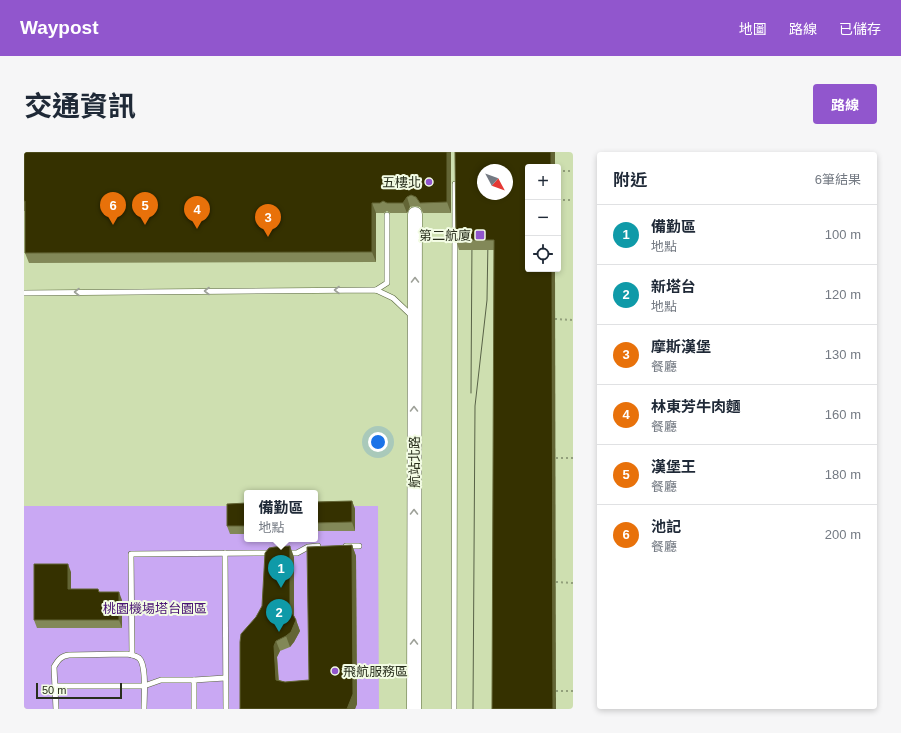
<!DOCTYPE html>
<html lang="zh-TW">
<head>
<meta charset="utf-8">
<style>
	:root { --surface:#fff; --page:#f6f6f7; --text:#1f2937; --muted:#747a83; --line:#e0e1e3; --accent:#9156cd }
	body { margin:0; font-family:Helvetica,"Noto Sans TC",sans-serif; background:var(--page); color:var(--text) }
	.controls { position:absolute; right:12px; top:12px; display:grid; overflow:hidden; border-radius:4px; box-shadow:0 2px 6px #0003 }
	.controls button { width:36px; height:36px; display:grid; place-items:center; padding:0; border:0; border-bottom:1px solid var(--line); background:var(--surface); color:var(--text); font:20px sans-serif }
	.compass { position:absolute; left:453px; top:12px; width:36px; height:36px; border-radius:50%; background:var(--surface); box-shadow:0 2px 6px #0003; rotate:131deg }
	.scale { position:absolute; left:12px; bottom:10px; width:86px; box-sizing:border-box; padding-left:4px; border:2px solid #282e1c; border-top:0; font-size:11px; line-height:14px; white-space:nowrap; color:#282e1c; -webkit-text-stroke:3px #f3fce4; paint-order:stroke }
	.you { position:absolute; left:354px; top:290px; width:14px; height:14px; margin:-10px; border:3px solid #fff; border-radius:50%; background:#1a73e8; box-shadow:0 0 0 6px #1a73e833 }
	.badge { display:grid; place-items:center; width:26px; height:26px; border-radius:50%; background:var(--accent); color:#fff; font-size:13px; font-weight:700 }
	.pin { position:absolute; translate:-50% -33px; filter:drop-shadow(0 1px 2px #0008) }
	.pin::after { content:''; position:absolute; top:21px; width:14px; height:12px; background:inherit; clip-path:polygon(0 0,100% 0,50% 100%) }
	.popup { position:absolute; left:220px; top:338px; width:74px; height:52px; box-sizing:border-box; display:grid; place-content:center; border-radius:4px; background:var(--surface); filter:drop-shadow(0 1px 3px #0005); font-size:13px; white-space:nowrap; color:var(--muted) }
	.popup b { font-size:15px; color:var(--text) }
	.popup::after { content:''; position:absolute; left:50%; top:100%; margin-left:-8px; border:8px solid transparent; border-top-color:var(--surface) }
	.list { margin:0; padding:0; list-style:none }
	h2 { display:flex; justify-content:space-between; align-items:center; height:52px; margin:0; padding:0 16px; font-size:17px }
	h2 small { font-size:13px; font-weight:400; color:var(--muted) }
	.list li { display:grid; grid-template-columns:26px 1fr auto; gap:12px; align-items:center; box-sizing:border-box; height:60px; padding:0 16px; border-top:1px solid var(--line) }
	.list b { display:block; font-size:15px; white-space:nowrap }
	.list p { margin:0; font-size:13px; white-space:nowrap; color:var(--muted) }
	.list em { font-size:13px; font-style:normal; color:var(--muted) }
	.icon { flex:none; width:22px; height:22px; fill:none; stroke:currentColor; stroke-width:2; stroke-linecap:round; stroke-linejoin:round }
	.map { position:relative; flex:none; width:549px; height:557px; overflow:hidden; border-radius:4px }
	header { display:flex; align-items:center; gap:24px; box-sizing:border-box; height:56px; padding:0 20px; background:var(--accent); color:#fff }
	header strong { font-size:19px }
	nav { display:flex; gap:22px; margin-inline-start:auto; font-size:14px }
	.intro { display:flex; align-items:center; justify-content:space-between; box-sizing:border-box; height:96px; padding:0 24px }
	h1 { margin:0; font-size:28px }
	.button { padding:10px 18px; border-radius:4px; background:var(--accent); color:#fff; font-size:14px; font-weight:700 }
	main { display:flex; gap:24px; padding:0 24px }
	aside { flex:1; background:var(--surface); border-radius:4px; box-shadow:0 2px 6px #0003 }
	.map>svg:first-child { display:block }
</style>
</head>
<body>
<header>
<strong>Waypost</strong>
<nav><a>地圖</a><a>路線</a><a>已儲存</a></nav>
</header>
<div class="intro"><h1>交通資訊</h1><a class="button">路線</a></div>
<main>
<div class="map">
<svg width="549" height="557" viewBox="0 0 549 557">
	<rect width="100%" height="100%" fill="#cedfb0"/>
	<polygon fill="#c9a8f3" points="0,354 223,354 223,387 291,387 291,354 354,354 355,557 0,557"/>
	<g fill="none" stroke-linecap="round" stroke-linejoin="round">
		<g stroke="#58663c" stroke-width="6">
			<g id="lane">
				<polyline points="352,138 363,131 363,63"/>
				<polyline points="0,141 352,138 369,146 388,164"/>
				<polyline points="322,394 335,394"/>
				<polyline points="201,401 202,557"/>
				<polyline points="262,401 273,401 284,395 294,394"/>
				<polyline points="108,503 107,402 246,401"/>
				<polyline points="31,534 120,534 137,528 170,528"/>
				<path d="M 32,557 L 30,515 C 34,508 37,504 45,503 L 103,502 C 107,503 111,503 115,506 C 123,513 120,546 120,557"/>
				<polyline points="170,557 170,528 201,526"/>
				<polyline points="430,557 431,32"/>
			</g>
		</g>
		<g stroke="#58663c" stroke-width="15">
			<polyline id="secondary" points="390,557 391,62"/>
		</g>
		<g stroke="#929f7b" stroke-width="2" stroke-dasharray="2 3" stroke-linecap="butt">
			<polyline points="534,19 549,19"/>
			<polyline points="534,48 549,48"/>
			<polyline points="531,167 549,168"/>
			<polyline points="532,306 549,306"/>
			<polyline points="532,430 549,431"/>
			<polyline points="532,539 549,539"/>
		</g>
		<use href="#lane" stroke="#fff" stroke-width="5"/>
		<use href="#secondary" stroke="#fff" stroke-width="14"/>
		<g stroke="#586247" stroke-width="1">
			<polyline points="447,241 448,87"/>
			<polyline points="449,557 451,254 463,148 464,87"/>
		</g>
	</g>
	<g fill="#828858">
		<polygon points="0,0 427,0 427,61 399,61 396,55 391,54 386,55 383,61 366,61 363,59 360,61 352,61 352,110 5,111 1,101 1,59 0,59"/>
		<polygon points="431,0 531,0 531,15 470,98 435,98 432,88"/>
		<polygon points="328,349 331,357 331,379 291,379 291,350"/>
		<polygon points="223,351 223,382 206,382 203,374"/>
		<polygon points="328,393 332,404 333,552 331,557 216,557 232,465 270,405 270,464 272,468 276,479 270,490 266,495 256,499 253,505 255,528 261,530 285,528"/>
		<polygon points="47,420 47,437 75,440 98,448 98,476 13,476 10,468"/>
	</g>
	<g fill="#636535">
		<polygon points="423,0 427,0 427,61 423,50"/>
		<rect x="527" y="0" width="4" height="15"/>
		<polygon points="383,45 386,55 383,61 379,51"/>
		<polygon points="348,51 352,61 352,110 348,100"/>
		<polygon points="528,117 531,117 532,557 529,557"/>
		<polygon points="328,349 331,357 331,379 328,370"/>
		<polygon points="328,393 332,404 333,552 331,557 323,557"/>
		<polygon points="266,394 270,405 270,467 266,457"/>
		<polygon points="44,412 47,420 47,445 44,437"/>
		<polygon points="95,440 98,448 98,476 95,468"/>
		<polygon points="272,468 276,479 270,490 266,495 262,484"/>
		<polygon points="252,489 256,499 253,505 255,538 252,528 250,494"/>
	</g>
	<g fill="#353100" stroke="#636535" fill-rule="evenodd">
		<polygon points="0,0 423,0 423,50 396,51 392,45 387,43 383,45 379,51 363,51 359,49 356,51 348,51 348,100 1,101 1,49 0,49"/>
		<path d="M 431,0 L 527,0 L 527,15 L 504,15 L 504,117 L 528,117 L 529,557 L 468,557 L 470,88 L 432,88 ZM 459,18 L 483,18 L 483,42 L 459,42 Z"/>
		<polygon points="328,349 328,370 291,371 291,350"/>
		<polygon points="223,351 223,374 203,374 203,352"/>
		<polygon points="328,393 329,542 323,557 216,557 216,490 217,482 232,465 238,454 241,401 245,396 251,395 266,394 266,457 272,468 267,480 262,484 252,489 250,494 252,528 261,530 285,528 283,395"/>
		<polygon points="10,412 44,412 44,437 74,437 75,440 95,440 95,468 10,468"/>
	</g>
	<defs><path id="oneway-chevron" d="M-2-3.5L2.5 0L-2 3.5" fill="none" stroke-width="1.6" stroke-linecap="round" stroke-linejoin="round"/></defs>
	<g stroke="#9ea199">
		<use href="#oneway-chevron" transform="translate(391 128) rotate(-90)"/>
		<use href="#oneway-chevron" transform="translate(313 138) rotate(180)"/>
		<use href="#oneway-chevron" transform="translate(183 139) rotate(180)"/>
		<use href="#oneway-chevron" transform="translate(53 140) rotate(180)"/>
		<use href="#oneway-chevron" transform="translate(390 257) rotate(-90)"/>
		<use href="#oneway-chevron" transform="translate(390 360) rotate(-90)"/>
		<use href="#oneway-chevron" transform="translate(390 490) rotate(-90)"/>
	</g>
	<g fill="#9156cd" stroke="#f3fce4" stroke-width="1.5">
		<circle cx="405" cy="30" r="4"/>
		<rect x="451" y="78" width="10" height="10" rx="2"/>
		<circle cx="311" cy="519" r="4"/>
	</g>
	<g text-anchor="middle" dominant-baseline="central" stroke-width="4" stroke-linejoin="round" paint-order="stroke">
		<g font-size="13" fill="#282e1c" stroke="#f3fce4" text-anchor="end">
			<text x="397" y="30">五樓北</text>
			<text x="447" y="83">第二航廈</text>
			<text x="319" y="519" text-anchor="start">飛航服務區</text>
		</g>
		<g font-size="13" fill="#282e1c" stroke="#f3fce4">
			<text transform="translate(390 310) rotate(-90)">航站北路</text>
		</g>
		<g font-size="13" fill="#481273" stroke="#f3fce4">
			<text x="131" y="456">桃園機場塔台園區</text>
		</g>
	</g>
</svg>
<div class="controls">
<button>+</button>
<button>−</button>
<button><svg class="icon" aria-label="locate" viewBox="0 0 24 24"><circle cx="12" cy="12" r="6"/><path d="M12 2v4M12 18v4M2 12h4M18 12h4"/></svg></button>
</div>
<svg class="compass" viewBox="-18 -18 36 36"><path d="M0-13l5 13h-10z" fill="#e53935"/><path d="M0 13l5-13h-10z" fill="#747a83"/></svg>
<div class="scale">50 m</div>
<div class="you"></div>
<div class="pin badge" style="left:257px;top:436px;background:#0f9aa8">1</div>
<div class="popup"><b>備勤區</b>地點</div>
<div class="pin badge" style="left:255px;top:480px;background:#0f9aa8">2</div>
<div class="pin badge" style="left:244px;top:85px;background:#e8710a">3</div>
<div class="pin badge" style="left:173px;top:77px;background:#e8710a">4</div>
<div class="pin badge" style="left:121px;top:73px;background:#e8710a">5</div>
<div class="pin badge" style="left:89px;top:73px;background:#e8710a">6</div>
</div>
<aside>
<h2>附近<small>6筆結果</small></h2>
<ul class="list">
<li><span class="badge" style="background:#0f9aa8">1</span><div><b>備勤區</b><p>地點</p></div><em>100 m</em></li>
<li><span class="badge" style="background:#0f9aa8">2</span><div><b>新塔台</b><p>地點</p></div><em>120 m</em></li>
<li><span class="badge" style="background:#e8710a">3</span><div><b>摩斯漢堡</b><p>餐廳</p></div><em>130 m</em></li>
<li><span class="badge" style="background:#e8710a">4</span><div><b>林東芳牛肉麵</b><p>餐廳</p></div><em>160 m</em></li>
<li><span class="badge" style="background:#e8710a">5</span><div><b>漢堡王</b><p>餐廳</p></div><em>180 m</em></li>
<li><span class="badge" style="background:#e8710a">6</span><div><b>池記</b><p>餐廳</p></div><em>200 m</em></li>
</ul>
</aside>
</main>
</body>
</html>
